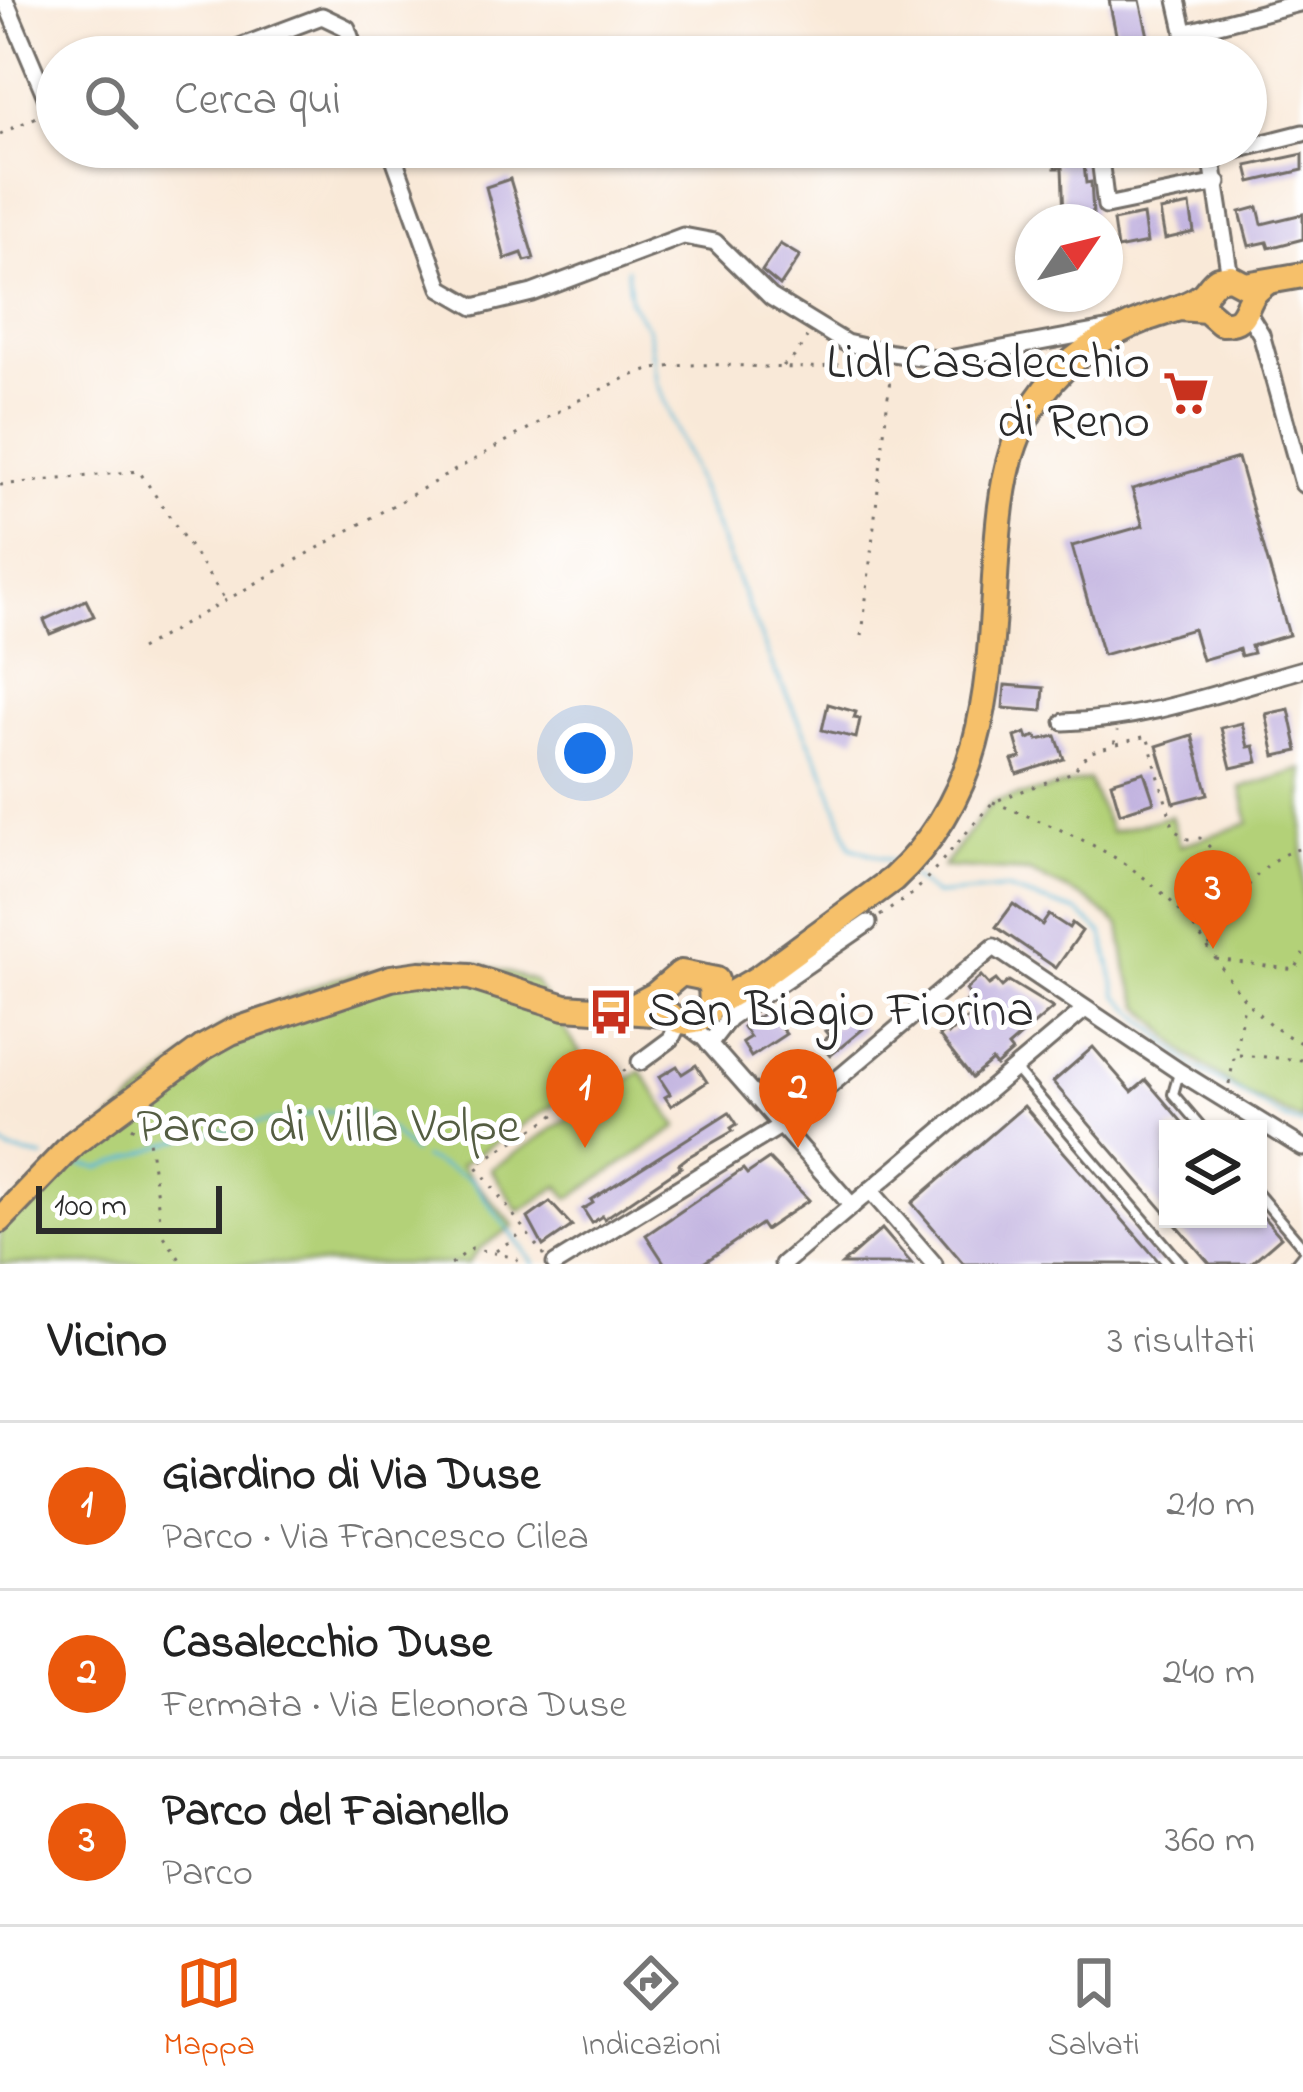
<!DOCTYPE html>
<html lang="it">
<head>
<meta charset="utf-8">
<style>
	:root { --surface:#fff; --page:#f6f6f6; --text:#222; --muted:#767676; --line:#e0e0e0; --accent:#ea580c }
	body { margin:0; font-family:"Indie Flower",sans-serif; background:var(--page); color:var(--text) }
	.controls { position:absolute; right:36px; bottom:36px; display:grid; overflow:hidden; border-radius:0px; box-shadow:0 3px 9px #0004 }
	.controls button { width:108px; height:108px; display:grid; place-items:center; padding:0; border:0; border-bottom:3px solid var(--line); background:var(--surface); color:var(--text); font:60px sans-serif }
	.compass { position:absolute; left:1015px; top:204px; width:108px; height:108px; border-radius:50%; background:var(--surface); box-shadow:0 3px 9px #0004; rotate:55deg }
	.scale { position:absolute; left:36px; bottom:30px; width:186px; box-sizing:border-box; padding-left:12px; border:6px solid #2b2b2b; border-top:0; font-size:33px; line-height:42px; white-space:nowrap; color:#2b2b2b; -webkit-text-stroke:9px #fff; paint-order:stroke }
	.you { position:absolute; left:585px; top:753px; width:42px; height:42px; margin:-30px; border:9px solid #fff; border-radius:50%; background:#1a73e8; box-shadow:0 0 0 18px #1a73e833 }
	.badge { display:grid; place-items:center; width:78px; height:78px; border-radius:50%; background:var(--accent); color:#fff; font-size:39px; font-weight:700 }
	.pin { position:absolute; translate:-50% -99px; filter:drop-shadow(0 3px 6px #0008) }
	.pin::after { content:''; position:absolute; top:63px; width:42px; height:36px; background:inherit; clip-path:polygon(0 0,100% 0,50% 100%) }
	.list { margin:0; padding:0; list-style:none }
	h2 { display:flex; justify-content:space-between; align-items:center; height:156px; margin:0; padding:0 48px; font-size:51px }
	h2 small { font-size:39px; font-weight:400; color:var(--muted) }
	.list li { display:grid; grid-template-columns:78px 1fr auto; gap:36px; align-items:center; box-sizing:border-box; height:168px; padding:0 48px; border-top:3px solid var(--line) }
	.list b { display:block; font-size:45px; white-space:nowrap }
	.list p { margin:0; font-size:39px; white-space:nowrap; color:var(--muted) }
	.list em { font-size:39px; font-style:normal; color:var(--muted) }
	.icon { flex:none; width:66px; height:66px; fill:none; stroke:currentColor; stroke-width:2; stroke-linecap:round; stroke-linejoin:round }
	.map { position:relative; flex:none; width:1303px; height:1264px; overflow:hidden }
	.search { position:absolute; background:var(--surface); box-shadow:0 3px 9px #0004; left:36px; right:36px; top:36px; height:132px; display:flex; align-items:center; gap:30px; box-sizing:border-box; padding:0 42px; border-radius:66px; color:var(--muted); font-size:45px }
	.sheet { height:660px; background:var(--surface) }
	nav { display:flex; justify-content:space-around; align-items:center; box-sizing:border-box; height:168px; border-top:3px solid var(--line); background:var(--surface); font-size:33px; color:var(--muted) }
	nav a { display:grid; justify-items:center; gap:6px }
	nav .on { color:var(--accent) }
	.map>svg:first-child { display:block }
</style>
</head>
<body>
<div class="map">
<svg width="1303" height="1264" viewBox="0 0 1303 1264">
	<rect width="100%" height="100%" fill="#fff"/>
	<filter id="ink" filterUnits="userSpaceOnUse"><feTurbulence type="fractalNoise" baseFrequency=".00833" numOctaves="2"/><feDisplacementMap in="SourceGraphic" scale="24" xChannelSelector="R" yChannelSelector="G"/><feConvolveMatrix kernelMatrix="1 2 1 2 8 2 1 2 1" color-interpolation-filters="sRGB"/></filter>
	<filter id="wash" filterUnits="userSpaceOnUse"><feTurbulence type="fractalNoise" baseFrequency=".004" numOctaves="4" result="noise"/><feDisplacementMap in="SourceGraphic" scale="48" xChannelSelector="R" yChannelSelector="G"/><feGaussianBlur stdDeviation="2.7" result="paint"/><feColorMatrix in="noise" values="0 0 0 0 0 0 0 0 0 0 0 0 0 0 0 0 0 1.4 0 .05"/><feComposite in="paint" operator="in"/></filter>
	<g filter="url(#wash)">
		<rect width="100%" height="100%" fill="#f9e9d8"/>
		<g fill="#b3d178" stroke="#6f7e52" stroke-width="3">
			<polygon points="1303,769 1303,1121 1242,1092 1188,1055 1141,1006 1127,971 1120,926 1088,900 1029,872 943,867 992,802 1088,780 1111,832 1171,816 1180,846 1249,823 1241,788"/>
			<polygon points="426,958 479,964 534,981 596,1078 460,1165 514,1226 479,1249 468,1264 0,1264 0,1215 227,1022 331,980"/>
			<polygon points="641,1071 678,1127 569,1199 559,1186 519,1212 491,1169"/>
		</g>
		<g fill="none" stroke-linecap="round" stroke-linejoin="round">
			<g stroke="#5ab9d8" stroke-width="3">
				<polyline points="627,269 630,301 648,328 656,380 773,667 825,774 851,847 895,862"/>
				<polyline points="911,876 935,895 1005,889 1078,912 1103,934 1117,995 1193,1066 1286,1119 1303,1125"/>
				<polyline points="0,1143 11,1151 43,1157"/>
				<polyline points="423,1158 471,1179 534,1264"/>
				<polyline points="70,1163 100,1168 186,1138 328,1111 368,1115 392,1131 413,1153"/>
			</g>
		</g>
		<g id="blocks">
			<g fill="#c2b4e0">
				<polygon points="1109,0 1140,0 1149,41 1118,44"/>
				<polygon points="1056,147 1082,147 1086,183 1091,182 1093,214 1064,216 1062,168 1055,168"/>
				<polygon points="1303,154 1303,170 1251,182 1247,166"/>
				<polygon points="510,179 534,259 525,261 522,253 505,259 486,187"/>
				<polygon points="1190,205 1194,232 1165,239 1160,211"/>
				<polygon points="1258,207 1262,224 1303,214 1303,239 1269,248 1267,242 1249,246 1240,212"/>
				<polygon points="1143,215 1147,243 1117,249 1113,221"/>
				<polygon points="780,244 800,256 780,286 762,271"/>
				<polygon points="1238,458 1289,635 1251,646 1253,653 1241,656 1239,649 1202,660 1193,629 1103,655 1072,546 1143,526 1132,489"/>
				<polygon points="86,600 94,616 50,634 44,620"/>
				<polygon points="1005,685 1044,688 1042,711 1003,708"/>
				<polygon points="828,704 856,712 854,718 860,719 856,738 822,730"/>
				<polygon points="1289,709 1298,751 1275,756 1266,714"/>
				<polygon points="1242,723 1248,747 1254,746 1258,762 1231,768 1221,728"/>
				<polygon points="1026,733 1028,739 1036,736 1038,740 1056,736 1064,759 1017,774 1012,760 1021,758 1015,737"/>
				<polygon points="1192,735 1208,794 1174,803 1157,746"/>
				<polygon points="1144,772 1154,802 1120,813 1111,782"/>
				<polygon points="1013,904 1042,925 1049,915 1069,928 1072,923 1082,931 1056,968 996,927"/>
				<polygon points="981,976 989,985 996,980 1002,987 1009,981 1053,1008 1008,1047 1012,1052 996,1066 992,1061 972,1078 939,1036 946,1030 949,1034 972,1014 963,1004 971,997 966,990"/>
				<polygon points="767,1011 786,1034 751,1057 742,1042 750,1037 743,1027"/>
				<polygon points="852,1016 863,1029 830,1056 820,1044 829,1036 825,1031"/>
				<polygon points="1093,1047 1132,1092 1146,1080 1188,1129 1168,1129 1168,1216 1053,1082"/>
				<polygon points="696,1065 707,1082 671,1106 665,1097 670,1094 659,1077 677,1066 682,1074"/>
				<polygon points="1024,1106 1161,1264 964,1264 912,1203"/>
				<polygon points="729,1112 737,1124 731,1128 733,1131 688,1157 679,1164 681,1167 604,1219 602,1216 592,1223 583,1209 593,1203 591,1200"/>
				<polygon points="769,1159 809,1200 765,1230 761,1224 702,1264 665,1264 646,1235 743,1169 747,1174"/>
				<polygon points="550,1202 572,1226 543,1246 528,1218"/>
				<polygon points="1258,1211 1281,1237 1250,1264 1210,1264 1171,1219 1258,1219"/>
				<polygon points="882,1229 912,1264 842,1264"/>
			</g>
		</g>
	</g>
	<g filter="url(#ink)">
		<use href="#blocks" fill-opacity="0" stroke="#736e68" stroke-width="3"/>
		<g fill="none" stroke-linecap="round" stroke-linejoin="round">
			<g stroke="#736e68" stroke-width="14">
				<g id="lane">
					<polyline points="1015,1069 1182,1264"/>
					<polyline points="1179,1073 1173,1094 1203,1129"/>
					<polyline points="1258,1194 1303,1247"/>
					<polyline points="1295,1264 1303,1254"/>
				</g>
			</g>
			<g stroke="#736e68" stroke-width="21">
				<g id="street">
					<polyline points="5,0 52,111 57,109"/>
					<polyline points="1177,0 1190,57"/>
					<polyline points="1184,33 1303,2"/>
					<polyline points="213,57 322,16 347,28 357,57"/>
					<polyline points="390,147 441,288 474,307 532,293 683,236 715,242 771,297 846,343 892,353 943,360 1116,328"/>
					<polyline points="1210,147 1230,277"/>
					<polyline points="1099,151 1106,206 1218,183"/>
					<polyline points="1212,156 1303,133"/>
					<polyline points="1248,313 1261,334 1303,484"/>
					<path d="M 1064,722 C 1151,719 1220,692 1303,669"/>
					<polyline points="684,1023 704,1038 852,1206"/>
					<polyline points="709,1044 729,1018 868,923"/>
					<polyline points="640,1062 671,1039 679,1022"/>
					<polyline points="870,1190 934,1264"/>
					<polyline points="555,1264 788,1121 994,947 1180,1072 1303,1148"/>
					<polyline points="783,1264 1085,1009"/>
				</g>
			</g>
			<g stroke="#736e68" stroke-width="30">
				<g id="primary">
					<path d="M 1179,308 L 1206,310 L 1221,323 C 1245,324 1243,311 1253,295 C 1256,290 1262,286 1267,282"/>
					<path d="M 712,1005 L 757,979 L 893,879 C 994,785 988,673 997,547 C 1001,491 1008,436 1044,391 C 1070,356 1109,333 1148,318 C 1165,312 1185,308 1200,297 C 1207,293 1210,284 1218,279 L 1230,277 L 1245,285 L 1303,275"/>
					<polyline points="627,1010 655,995 681,973 716,980"/>
					<path d="M 0,1220 L 74,1143 L 204,1047 L 231,1032 L 391,978 L 420,974 L 470,977 L 565,1007 L 668,1014 C 684,1027 703,1024 712,1005 L 711,986 L 705,979"/>
				</g>
			</g>
			<g stroke="#736e68" stroke-width="3" stroke-dasharray="3 9" stroke-linecap="butt">
				<polyline points="0,134 39,116"/>
				<polyline points="783,366 794,357 807,337"/>
				<polyline points="0,485 139,471 224,598"/>
				<polyline points="862,636 891,369"/>
				<path d="M 140,649 L 577,401 C 602,390 628,374 655,369 C 721,356 788,378 858,361"/>
				<polyline points="1117,744 1147,736 1174,830 1188,839 1200,838 1250,884"/>
				<path d="M 993,802 C 1062,830 1127,853 1178,909 C 1225,960 1234,1011 1303,1044"/>
				<polyline points="880,916 915,892 993,802 1073,772 1088,753 1114,745 1117,731"/>
				<path d="M 1209,946 C 1234,909 1256,857 1303,848"/>
				<polyline points="1216,959 1295,970 1303,954"/>
				<polyline points="1239,1055 1303,1060"/>
				<polyline points="1229,1084 1244,1006"/>
				<polyline points="131,1127 149,1140 162,1233 183,1264"/>
				<polyline points="496,1251 523,1232"/>
				<polyline points="544,1256 476,1165 630,1067"/>
				<polyline points="451,1264 472,1248 516,1258 521,1264"/>
			</g>
			<use href="#lane" stroke="#fff" stroke-width="8"/>
			<use href="#street" stroke="#fff" stroke-width="15"/>
			<use href="#primary" stroke="#f6c06b" stroke-width="24"/>
		</g>
	</g>
	<defs>
		<g id="supermarket-bare" transform="scale(3.6)"><path d="M-6-5.5h2.5l.6 2H6L4.5 2H-2.5L-4.4-4H-6ZM-1.5 3.2a1.3 1.3 0 1 0 .1 0ZM3 3.2a1.3 1.3 0 1 0 .1 0Z" fill="#c8321e" stroke="#fff" stroke-width="2.5" paint-order="stroke"/></g>
		<g id="bus-bare" transform="scale(3.6)"><path d="M-5-6H5V4H4V6H2V4H-2V6H-4V4H-5ZM-3.5-4V0h7V-4ZM-3.5 1.2v1.5H-2V1.2ZM2 1.2v1.5H3.5V1.2Z" fill="#c8321e" stroke="#fff" stroke-width="2.5" paint-order="stroke"/></g>
	</defs>
	<g fill-rule="evenodd">
		<use href="#supermarket-bare" x="1186" y="393"/>
		<use href="#bus-bare" x="611" y="1012"/>
	</g>
	<g text-anchor="middle" dominant-baseline="central" stroke-width="10" stroke-linejoin="round" paint-order="stroke">
		<g font-size="51" fill="#2b2b2b" stroke="#fff" text-anchor="end">
			<text x="1150" y="364">Lidl Casalecchio<tspan x="1150" dy="59">di Reno</tspan></text>
			<text x="647" y="1012" text-anchor="start">San Biagio Fiorina</text>
		</g>
		<g font-size="51" fill="#545d42" stroke="#fff">
			<text x="328" y="1128">Parco di Villa Volpe</text>
		</g>
	</g>
</svg>
<div class="controls">
<button><svg class="icon" aria-label="layers" viewBox="0 0 24 24"><path d="M12 4l9 5-9 5-9-5zM3 14l9 5 9-5"/></svg></button>
</div>
<svg class="compass" viewBox="-18 -18 36 36"><path d="M0-13l5 13h-10z" fill="#e53935"/><path d="M0 13l5-13h-10z" fill="#767676"/></svg>
<div class="scale">100 m</div>
<div class="you"></div>
<div class="pin badge" style="left:585px;top:1148px">1</div>
<div class="pin badge" style="left:798px;top:1148px">2</div>
<div class="pin badge" style="left:1213px;top:949px">3</div>
<div class="search"><svg class="icon" aria-label="search" viewBox="0 0 24 24"><circle cx="10" cy="10" r="6"/><path d="M15 15l6 6"/></svg>Cerca qui</div>
</div>
<section class="sheet">
<h2>Vicino<small>3 risultati</small></h2>
<ul class="list">
<li><span class="badge">1</span><div><b>Giardino di Via Duse</b><p>Parco · Via Francesco Cilea</p></div><em>210 m</em></li>
<li><span class="badge">2</span><div><b>Casalecchio Duse</b><p>Fermata · Via Eleonora Duse</p></div><em>240 m</em></li>
<li><span class="badge">3</span><div><b>Parco del Faianello</b><p>Parco</p></div><em>360 m</em></li>
</ul>
</section>
<nav>
<a class="on"><svg class="icon" aria-label="map" viewBox="0 0 24 24"><path d="M3 6l6-2 6 2 6-2v14l-6 2-6-2-6 2zM9 4v14M15 6v14"/></svg>Mappa</a>
<a><svg class="icon" aria-label="directions" viewBox="0 0 24 24"><path d="M12 3l9 9-9 9-9-9zM9 14v-3h6M13 9l2 2-2 2"/></svg>Indicazioni</a>
<a><svg class="icon" aria-label="saved" viewBox="0 0 24 24"><path d="M7 4h10v16l-5-4-5 4z"/></svg>Salvati</a>
</nav>
</body>
</html>
